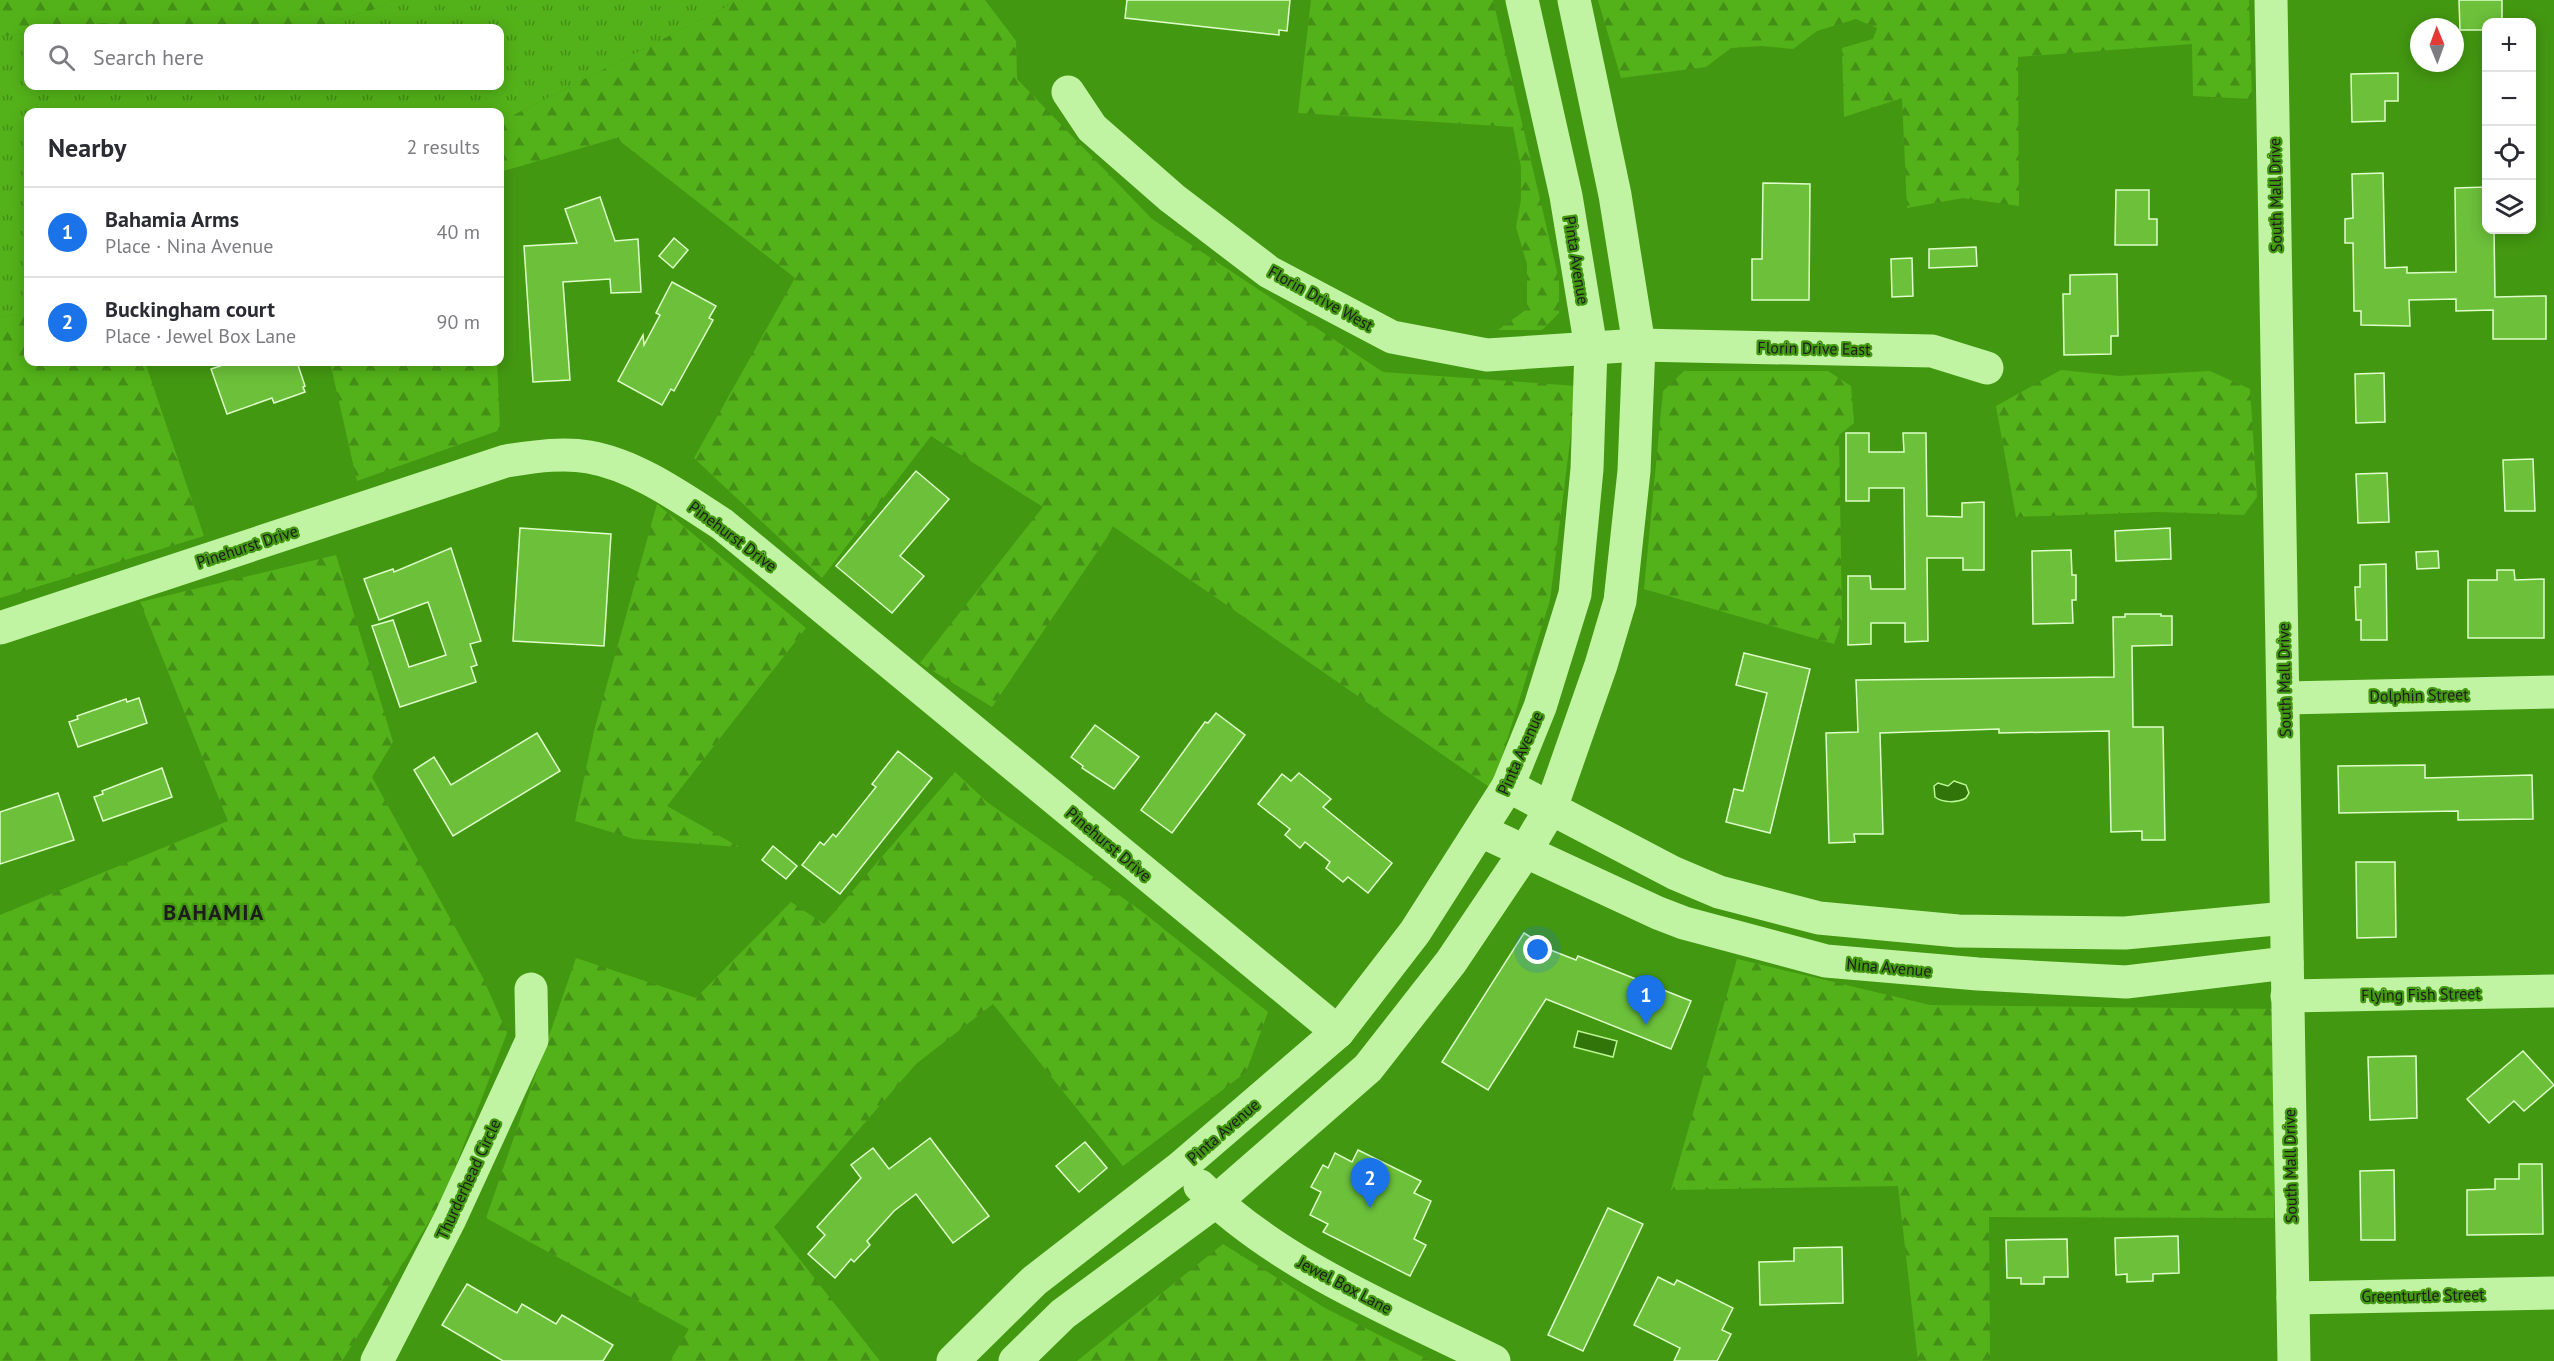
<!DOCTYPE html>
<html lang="en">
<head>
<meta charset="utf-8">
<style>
	:root { --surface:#fff; --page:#f7f7f7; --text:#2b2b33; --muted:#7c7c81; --line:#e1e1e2; --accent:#1a73e8 }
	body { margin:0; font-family:"PT Sans",sans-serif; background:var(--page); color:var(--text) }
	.controls { position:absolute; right:18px; top:18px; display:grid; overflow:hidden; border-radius:12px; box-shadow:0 3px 15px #0003 }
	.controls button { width:54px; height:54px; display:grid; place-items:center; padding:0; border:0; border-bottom:2px solid var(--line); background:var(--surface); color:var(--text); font:30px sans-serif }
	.compass { position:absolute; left:2410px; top:18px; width:54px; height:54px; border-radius:50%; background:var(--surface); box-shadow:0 3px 15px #0003; rotate:359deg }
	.you { position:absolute; left:1538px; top:950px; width:21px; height:21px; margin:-15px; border:4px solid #fff; border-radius:50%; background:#1a73e8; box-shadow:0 0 0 9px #1a73e833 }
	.badge { display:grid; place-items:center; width:39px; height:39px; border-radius:50%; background:var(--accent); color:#fff; font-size:20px; font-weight:700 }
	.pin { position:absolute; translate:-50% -50px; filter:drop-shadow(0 2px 3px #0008) }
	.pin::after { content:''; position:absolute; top:32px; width:21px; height:18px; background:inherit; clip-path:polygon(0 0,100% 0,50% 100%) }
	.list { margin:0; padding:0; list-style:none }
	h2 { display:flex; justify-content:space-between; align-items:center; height:78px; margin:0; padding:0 24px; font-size:26px }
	h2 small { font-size:20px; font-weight:400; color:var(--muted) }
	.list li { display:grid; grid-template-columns:39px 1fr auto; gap:18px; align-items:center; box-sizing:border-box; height:90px; padding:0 24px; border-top:2px solid var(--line) }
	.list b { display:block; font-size:22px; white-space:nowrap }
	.list p { margin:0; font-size:20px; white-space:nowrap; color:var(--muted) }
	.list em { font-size:20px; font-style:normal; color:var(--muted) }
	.icon { flex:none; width:33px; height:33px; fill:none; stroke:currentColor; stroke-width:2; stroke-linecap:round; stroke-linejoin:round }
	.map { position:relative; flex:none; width:2554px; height:1361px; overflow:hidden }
	.search { position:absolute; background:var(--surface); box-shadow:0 3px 15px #0003; left:24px; top:24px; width:480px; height:66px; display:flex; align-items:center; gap:15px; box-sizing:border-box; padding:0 21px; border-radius:12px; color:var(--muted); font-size:22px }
	.panel { position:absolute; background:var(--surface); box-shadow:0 3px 15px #0003; left:24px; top:108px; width:480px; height:258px; border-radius:12px }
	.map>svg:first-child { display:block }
</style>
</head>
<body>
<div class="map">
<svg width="2554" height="1361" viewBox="0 0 2554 1361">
	<defs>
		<pattern id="grass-tufts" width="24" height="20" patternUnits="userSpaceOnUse" patternTransform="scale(1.5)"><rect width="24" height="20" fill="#53b219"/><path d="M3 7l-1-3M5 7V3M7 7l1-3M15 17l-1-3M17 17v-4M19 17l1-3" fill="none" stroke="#449016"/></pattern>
		<pattern id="forest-firs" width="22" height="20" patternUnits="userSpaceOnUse" patternTransform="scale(1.5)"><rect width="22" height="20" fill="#53b219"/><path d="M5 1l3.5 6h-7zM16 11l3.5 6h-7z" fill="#449016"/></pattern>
	</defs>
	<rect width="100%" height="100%" fill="#439811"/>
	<polygon fill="url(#grass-tufts)" points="390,0 733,0 726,7 514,115 500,115 500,112 28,112 28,312 0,318 0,36 28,33 28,86 500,86 500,28 312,28 381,7"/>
	<g fill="url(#forest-firs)">
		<polygon points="0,0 390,0 381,7 312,28 134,28 104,23 60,28 28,28 28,33 0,36"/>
		<polygon points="733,0 985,0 1016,41 1017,79 1152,219 1383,372 1577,386 1550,600 1492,789 1114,527 992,707 920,663 1043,507 931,436 822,578 694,458 795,278 616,138 500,172 500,115 514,115 726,7"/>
		<polygon points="1311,0 1493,0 1559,280 1559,313 1542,330 1498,330 1527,309 1527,264 1516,227 1521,200 1521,167 1513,127 1298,113"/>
		<polygon points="1598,0 2249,0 2252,99 2193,96 2192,44 2018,57 2019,206 1963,198 1907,208 1902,98 1844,117 1842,48 1873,39 1877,28 1856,19 1817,31 1793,49 1761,46 1731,48 1706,67 1621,78"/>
		<polygon points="28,312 28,362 145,362 204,536 0,598 0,318"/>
		<polygon points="330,362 497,362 500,430 357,481"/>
		<polygon points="2061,370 2119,376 2210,371 2250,389 2257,497 2244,515 2158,512 2016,517 1996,406"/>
		<polygon points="1684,371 1828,371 1851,386 1854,423 1839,435 1842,621 1834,644 1644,589 1663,391"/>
		<polygon points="657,504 806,628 667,806 739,847 634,839 575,821 594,731"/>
		<polygon points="336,555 393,742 372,777 483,978 507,1033 442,1201 342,1361 0,1361 0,915 228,821 140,602"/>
		<polygon points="955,772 987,802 1140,910 1268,1012 1246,1072 1123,1166 993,1004 916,1064 774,1227 880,1361 670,1361 689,1329 486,1218 576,958 696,998 791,902 824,924"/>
		<polygon points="1737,959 1930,1005 2274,1009 2274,1218 1989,1217 1990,1361 1918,1361 1898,1186 1671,1190"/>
		<polygon points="1223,1244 1325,1308 1431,1361 1077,1361"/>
	</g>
	<g fill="#30740a" stroke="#bbf794" stroke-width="1.5">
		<path d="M 1954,781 L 1966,785 L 1969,793 L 1966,798 C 1957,803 1943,803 1935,797 L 1934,786 L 1938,783 L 1948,786 Z"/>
		<polygon points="1578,1031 1617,1041 1613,1057 1574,1047"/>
	</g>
	<g fill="#6cc03a" stroke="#defeca" stroke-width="1.5">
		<polygon points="1127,0 1290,0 1287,31 1279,30 1279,35 1125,18"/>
		<polygon points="2459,0 2502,0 2502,22 2487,22 2487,30 2460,30"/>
		<polygon points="2398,73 2398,101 2385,101 2385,121 2352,122 2351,74"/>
		<polygon points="2383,173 2385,268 2407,267 2407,273 2456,272 2455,188 2487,187 2487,230 2494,230 2495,297 2546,296 2546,339 2493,339 2493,310 2456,311 2456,299 2409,300 2410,326 2361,325 2361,311 2354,311 2353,243 2345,243 2345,219 2353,218 2352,174"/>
		<polygon points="1763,183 1810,184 1809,300 1752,300 1752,259 1762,259"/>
		<polygon points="2116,190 2149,190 2149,219 2157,219 2157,245 2115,245"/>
		<polygon points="600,197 615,241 638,239 641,292 611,293 610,279 563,282 570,380 533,382 524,246 577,243 565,209"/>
		<polygon points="674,238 688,250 673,268 659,256"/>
		<polygon points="1976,247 1977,266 1929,268 1929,249"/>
		<polygon points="1912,258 1913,296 1892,297 1891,259"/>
		<polygon points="2117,274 2118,336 2111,336 2111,354 2064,355 2063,294 2070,294 2070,275"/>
		<polygon points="672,282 716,306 709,318 713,320 674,391 671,389 662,405 618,381 643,335 644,345 660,315 656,313"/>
		<polygon points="232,362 297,362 305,386 303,387 305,392 274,403 272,398 227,414 211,369"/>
		<polygon points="2384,373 2385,422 2356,423 2355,374"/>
		<polygon points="1846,433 1869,433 1869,452 1904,452 1903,433 1926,433 1927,516 1962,517 1962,503 1984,502 1984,570 1963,570 1963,558 1927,558 1928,641 1905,642 1905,623 1871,623 1871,644 1848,645 1848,576 1870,576 1871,589 1905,589 1904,488 1869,488 1869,501 1846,501"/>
		<polygon points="2533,459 2535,511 2505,511 2503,460"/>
		<polygon points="916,471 949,499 900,556 924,576 892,613 836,566"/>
		<polygon points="2387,473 2389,522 2358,523 2356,474"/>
		<polygon points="520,528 611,534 604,646 513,641"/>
		<polygon points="2170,528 2171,559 2116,561 2115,531"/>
		<polygon points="451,548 481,641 470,644 477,665 471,667 476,682 400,707 372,626 393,620 409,667 446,655 428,602 379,620 364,579 393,569 394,572"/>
		<polygon points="2071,550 2072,575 2076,575 2076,600 2072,600 2073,623 2033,624 2032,551"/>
		<polygon points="2438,551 2439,568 2417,569 2416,552"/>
		<polygon points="2386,564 2387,640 2361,640 2361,620 2356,620 2355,587 2360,587 2360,565"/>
		<polygon points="2497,570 2514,570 2515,580 2544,579 2544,638 2468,638 2468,580 2497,580"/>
		<polygon points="2125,614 2161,614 2161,616 2172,616 2172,645 2132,646 2133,727 2163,727 2165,840 2142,840 2142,831 2111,832 2109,731 1999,733 1999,729 1880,733 1883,834 1854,834 1855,842 1829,843 1826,733 1858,732 1856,680 2114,677 2113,617 2125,617"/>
		<polygon points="1744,653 1810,669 1770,833 1726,822 1734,789 1743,791 1767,693 1736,685"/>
		<polygon points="139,698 147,723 78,747 69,722 78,719 77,716 126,699 127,702"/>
		<polygon points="1216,713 1245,735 1172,833 1141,810 1205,722 1208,723"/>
		<polygon points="1095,725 1139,757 1114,789 1082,768 1083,766 1071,757"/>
		<polygon points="537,733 560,771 453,836 414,770 434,757 451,785"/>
		<polygon points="898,751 932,778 840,894 802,865 820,842 824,845 833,834 836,837 876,787 872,784"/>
		<polygon points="2425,765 2425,778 2532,775 2533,819 2458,820 2458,811 2339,813 2338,766"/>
		<polygon points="162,768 172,797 103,821 94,797 103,794 102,791"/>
		<polygon points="1299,773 1331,799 1323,807 1392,863 1368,893 1348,877 1343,882 1326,868 1330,862 1305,842 1300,848 1285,835 1290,829 1258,804 1282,774 1291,781"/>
		<polygon points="58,793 74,840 0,864 0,812"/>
		<polygon points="773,846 797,866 786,879 762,860"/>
		<polygon points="2356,862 2395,862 2396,937 2357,938"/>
		<polygon points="1524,933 1553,951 1576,960 1578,956 1691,1001 1671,1049 1546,999 1488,1090 1442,1062"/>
		<polygon points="2523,1051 2554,1085 2524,1111 2514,1101 2489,1123 2467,1099"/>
		<polygon points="2416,1056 2417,1118 2370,1120 2368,1057"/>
		<polygon points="930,1138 989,1216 953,1243 916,1194 894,1211 867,1241 870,1245 854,1262 851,1259 835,1278 808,1254 825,1235 817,1227 861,1178 851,1165 873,1148 889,1169"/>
		<polygon points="1085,1142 1107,1168 1079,1192 1056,1166"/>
		<polygon points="1358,1150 1421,1181 1414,1193 1431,1201 1414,1239 1426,1245 1410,1276 1323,1232 1328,1224 1310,1215 1321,1192 1311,1187 1323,1165 1328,1168 1335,1153 1352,1162"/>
		<polygon points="2519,1164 2542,1164 2543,1234 2467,1235 2467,1190 2495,1189 2495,1179 2519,1179"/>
		<polygon points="2394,1170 2395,1240 2361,1240 2360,1171"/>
		<polygon points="1608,1208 1643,1224 1583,1351 1548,1335"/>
		<polygon points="2178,1236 2179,1273 2153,1274 2153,1281 2127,1282 2127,1274 2116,1275 2115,1238"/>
		<polygon points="2067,1239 2068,1277 2044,1277 2044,1284 2021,1284 2021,1278 2007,1278 2006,1240"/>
		<polygon points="1842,1247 1843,1303 1760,1305 1759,1262 1794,1261 1794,1248"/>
		<polygon points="1658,1277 1674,1285 1677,1280 1733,1308 1722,1330 1731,1334 1717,1361 1674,1361 1680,1348 1634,1325"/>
		<polygon points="467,1284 517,1313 522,1304 556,1324 562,1315 613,1345 603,1361 503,1361 442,1325"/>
	</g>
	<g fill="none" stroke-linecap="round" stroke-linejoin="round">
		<g stroke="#c1f4a2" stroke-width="33">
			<polyline points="2271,0 2294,1361"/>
			<polyline points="1068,92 1092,128 1172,198 1269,272 1392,337 1487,355 1639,345 1932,351 1987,368"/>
			<path d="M 0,628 L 506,461 C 533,457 562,452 589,457 C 636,465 683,499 722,524 L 1338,1032"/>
			<polyline points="2284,698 2554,692"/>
			<polyline points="1508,786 1674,873 1719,892 1819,918 1958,931 2125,933 2286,918"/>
			<polyline points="1481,831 1658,913 1684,923 1826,961 1978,974 2126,982 2287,963"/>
			<polyline points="2287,996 2554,991"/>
			<path d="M 1200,1186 C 1277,1264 1396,1312 1494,1361"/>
			<polyline points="2293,1298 2554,1293"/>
			<polyline points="377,1361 450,1219 532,1040 531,989"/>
			<polyline points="953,1361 1034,1281 1181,1167 1338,1032 1415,932 1508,786 1540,707 1575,594 1587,469 1591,348 1566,196 1522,0"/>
			<polyline points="1015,1361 1063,1314 1215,1202 1368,1068 1451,962 1525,852 1551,808 1601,665 1620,601 1634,471 1639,345 1615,195 1574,0"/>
		</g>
	</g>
	<g text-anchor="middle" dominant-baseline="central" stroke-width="4.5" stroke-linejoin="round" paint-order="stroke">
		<g font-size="16" fill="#1d1d1d" stroke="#439811">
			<text transform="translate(2275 195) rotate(-91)">South Mall Drive</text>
			<text transform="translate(1577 260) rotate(81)">Pinta Avenue</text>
			<text transform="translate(1321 298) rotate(29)">Florin Drive West</text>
			<text transform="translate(1814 348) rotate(1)">Florin Drive East</text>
			<text transform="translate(733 536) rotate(37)">Pinehurst Drive</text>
			<text transform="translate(247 546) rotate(-18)">Pinehurst Drive</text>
			<text transform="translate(2284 680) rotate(-91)">South Mall Drive</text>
			<text transform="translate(2419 695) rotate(-1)">Dolphin Street</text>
			<text transform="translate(1520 753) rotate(-66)">Pinta Avenue</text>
			<text transform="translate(1109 844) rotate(40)">Pinehurst Drive</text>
			<text transform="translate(1889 967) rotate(5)">Nina Avenue</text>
			<text transform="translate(2421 994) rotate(-1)">Flying Fish Street</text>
			<text transform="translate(1223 1131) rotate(-41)">Pinta Avenue</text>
			<text transform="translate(2290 1166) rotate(-91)">South Mall Drive</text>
			<text transform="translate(468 1179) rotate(-65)">Thurderhead Circle</text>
			<text transform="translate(1345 1285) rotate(28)">Jewel Box Lane</text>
			<text transform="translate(2423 1295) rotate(-1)">Greenturtle Street</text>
		</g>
		<g font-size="22" font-weight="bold" letter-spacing="1.5" fill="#1d1d1d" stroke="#439811">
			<text x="214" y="912">BAHAMIA</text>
		</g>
	</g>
</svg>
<div class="controls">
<button>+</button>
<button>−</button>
<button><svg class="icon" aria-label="locate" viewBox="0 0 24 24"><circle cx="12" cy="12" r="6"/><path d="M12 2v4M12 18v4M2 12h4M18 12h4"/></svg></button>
<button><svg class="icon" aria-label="layers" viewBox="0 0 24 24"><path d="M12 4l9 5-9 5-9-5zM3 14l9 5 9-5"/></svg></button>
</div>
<svg class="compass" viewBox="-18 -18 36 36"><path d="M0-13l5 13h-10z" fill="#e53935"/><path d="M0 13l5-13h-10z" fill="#7c7c81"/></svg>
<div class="you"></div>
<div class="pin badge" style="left:1646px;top:1025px">1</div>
<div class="pin badge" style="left:1370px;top:1208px">2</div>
<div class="search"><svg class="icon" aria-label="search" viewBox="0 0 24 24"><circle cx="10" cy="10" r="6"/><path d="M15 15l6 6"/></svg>Search here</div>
<section class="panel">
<h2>Nearby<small>2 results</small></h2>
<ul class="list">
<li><span class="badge">1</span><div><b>Bahamia Arms</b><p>Place · Nina Avenue</p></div><em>40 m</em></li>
<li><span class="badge">2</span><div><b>Buckingham court</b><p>Place · Jewel Box Lane</p></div><em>90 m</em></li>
</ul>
</section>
</div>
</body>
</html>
